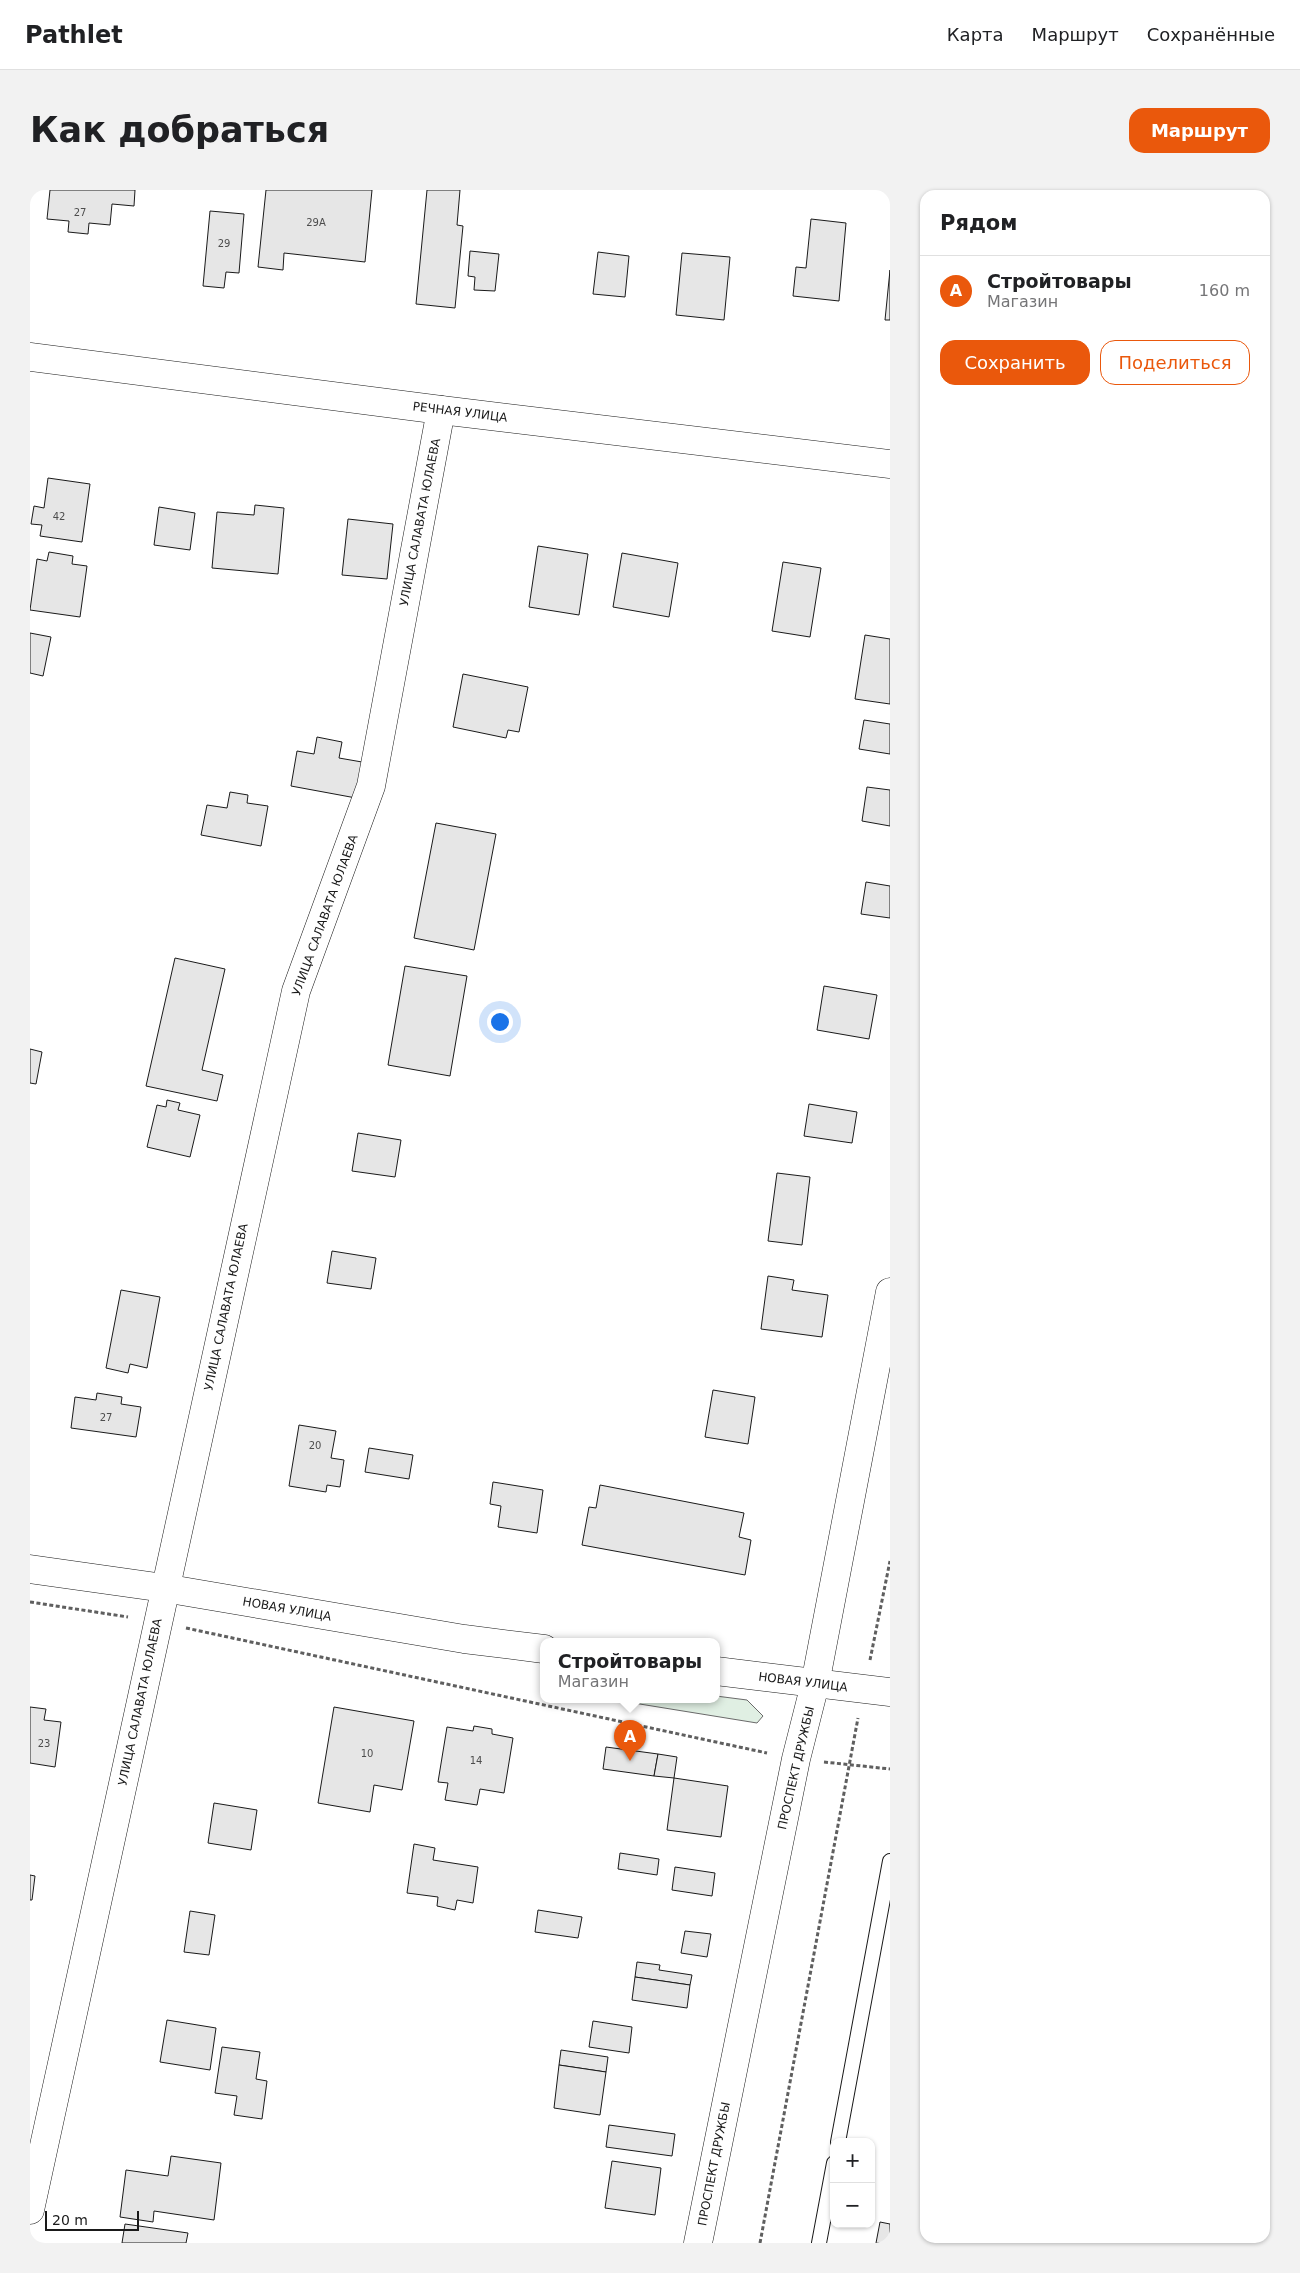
<!DOCTYPE html>
<html lang="ru">
<head>
<meta charset="utf-8">
<style>
	:root { --surface:#fff; --page:#f2f2f2; --text:#202124; --muted:#757577; --line:#e0e0e0; --accent:#ea580c }
	body { margin:0; font-family:"DejaVu Sans",sans-serif; background:var(--page); color:var(--text) }
	.controls { position:absolute; right:15px; bottom:15px; display:grid; overflow:hidden; border-radius:10px; box-shadow:0 1px 4px #0004 }
	.controls button { width:45px; height:45px; display:grid; place-items:center; padding:0; border:0; border-bottom:1px solid var(--line); background:var(--surface); color:var(--text); font:25px sans-serif }
	.scale { position:absolute; left:15px; bottom:12px; width:94px; box-sizing:border-box; padding-left:5px; border:2px solid #1a1a1a; border-top:0; font-size:14px; line-height:18px; white-space:nowrap; color:#1a1a1a; -webkit-text-stroke:4px #fff; paint-order:stroke }
	.you { position:absolute; left:469px; top:831px; width:18px; height:18px; margin:-12px; border:4px solid #fff; border-radius:50%; background:#1a73e8; box-shadow:0 0 0 8px #1a73e833 }
	.badge { display:grid; place-items:center; width:32px; height:32px; border-radius:50%; background:var(--accent); color:#fff; font-size:16px; font-weight:700 }
	.pin { position:absolute; translate:-50% -41px; filter:drop-shadow(0 1px 2px #0008) }
	.pin::after { content:''; position:absolute; top:26px; width:18px; height:15px; background:inherit; clip-path:polygon(0 0,100% 0,50% 100%) }
	.popup { position:absolute; left:510px; top:1448px; width:180px; height:65px; box-sizing:border-box; display:grid; place-content:center; border-radius:10px; background:var(--surface); filter:drop-shadow(0 1px 4px #0005); font-size:16px; white-space:nowrap; color:var(--muted) }
	.popup b { font-size:19px; color:var(--text) }
	.popup::after { content:''; position:absolute; left:50%; top:100%; margin-left:-10px; border:10px solid transparent; border-top-color:var(--surface) }
	.list { margin:0; padding:0; list-style:none }
	h2 { display:flex; justify-content:space-between; align-items:center; height:65px; margin:0; padding:0 20px; font-size:21px }
	h2 small { font-size:16px; font-weight:400; color:var(--muted) }
	.list li { display:grid; grid-template-columns:32px 1fr auto; gap:15px; align-items:center; box-sizing:border-box; height:70px; padding:0 20px; border-top:1px solid var(--line) }
	.list b { display:block; font-size:19px; white-space:nowrap }
	.list p { margin:0; font-size:16px; white-space:nowrap; color:var(--muted) }
	.list em { font-size:16px; font-style:normal; color:var(--muted) }
	.actions { display:flex; gap:10px; padding:15px 20px }
	.actions a { flex:1; padding:11px 0; border:1px solid var(--accent); border-radius:15px; text-align:center; font-size:18px; color:var(--accent) }
	.actions .main { background:var(--accent); color:#fff }
	.map { position:relative; flex:none; width:860px; height:2053px; overflow:hidden; border-radius:15px }
	header { display:flex; align-items:center; gap:30px; box-sizing:border-box; height:70px; padding:0 25px; background:var(--surface); border-bottom:1px solid var(--line) }
	header strong { font-size:24px }
	nav { display:flex; gap:28px; margin-inline-start:auto; font-size:18px }
	.intro { display:flex; align-items:center; justify-content:space-between; box-sizing:border-box; height:120px; padding:0 30px }
	h1 { margin:0; font-size:35px }
	.button { padding:12px 22px; border-radius:15px; background:var(--accent); color:#fff; font-size:18px; font-weight:700 }
	main { display:flex; gap:30px; padding:0 30px }
	aside { flex:1; background:var(--surface); border-radius:15px; box-shadow:0 1px 4px #0004 }
	.map>svg:first-child { display:block }
</style>
</head>
<body>
<header>
<strong>Pathlet</strong>
<nav><a>Карта</a><a>Маршрут</a><a>Сохранённые</a></nav>
</header>
<div class="intro"><h1>Как добраться</h1><a class="button">Маршрут</a></div>
<main>
<div class="map">
<svg width="860" height="2053" viewBox="0 0 860 2053">
	<rect width="100%" height="100%" fill="#fff"/>
	<polygon fill="#e0efe3" stroke="#6a6a6a" points="686,1506 717,1510 733,1526 727,1533 585,1510 686,1510"/>
	<g fill="#e6e6e6" stroke="#1a1a1a">
		<polygon points="20,0 105,0 104,16 82,14 80,35 59,33 58,44 38,42 39,31 17,29"/>
		<polygon points="236,0 342,0 335,72 254,63 253,80 228,77"/>
		<polygon points="397,0 430,0 427,35 433,36 425,118 386,114"/>
		<polygon points="180,21 214,24 209,83 196,82 194,98 173,96"/>
		<polygon points="781,29 816,33 809,111 763,106 766,77 776,78"/>
		<polygon points="440,61 469,64 465,101 444,100 445,87 438,86"/>
		<polygon points="568,62 599,66 595,107 563,104"/>
		<polygon points="652,63 700,67 694,130 646,125"/>
		<polygon points="860,80 860,130 855,130"/>
		<polygon points="18,288 60,294 52,352 10,346 12,335 1,334 4,316 14,318"/>
		<polygon points="225,315 254,318 248,384 182,378 187,322 224,325"/>
		<polygon points="129,317 165,323 160,360 124,355"/>
		<polygon points="318,329 363,334 357,389 312,385"/>
		<polygon points="508,356 558,364 549,425 499,417"/>
		<polygon points="19,362 43,366 42,374 57,376 50,427 0,420 7,369 17,371"/>
		<polygon points="592,363 648,373 639,427 583,417"/>
		<polygon points="753,372 791,378 780,447 742,441"/>
		<polygon points="0,443 21,447 13,486 0,483"/>
		<polygon points="835,445 860,449 860,514 825,509"/>
		<polygon points="433,484 498,497 489,542 478,540 476,548 423,537"/>
		<polygon points="834,530 860,534 860,564 829,559"/>
		<polygon points="287,547 312,552 309,568 332,572 326,608 261,596 267,561 284,564"/>
		<polygon points="837,597 860,600 860,636 832,631"/>
		<polygon points="200,602 218,605 217,613 238,616 231,656 171,645 177,615 197,618"/>
		<polygon points="406,633 466,644 444,760 384,748"/>
		<polygon points="836,692 860,696 860,728 831,724"/>
		<polygon points="145,768 195,779 172,880 193,885 187,911 116,896"/>
		<polygon points="375,776 437,786 420,886 358,875"/>
		<polygon points="794,796 847,805 839,849 787,840"/>
		<polygon points="0,859 12,862 6,894 0,893"/>
		<polygon points="137,910 150,913 148,920 170,925 160,967 117,957 127,915 136,917"/>
		<polygon points="779,914 827,922 822,953 774,946"/>
		<polygon points="328,943 371,950 365,987 322,981"/>
		<polygon points="747,983 780,987 772,1055 738,1051"/>
		<polygon points="302,1061 346,1068 341,1099 297,1093"/>
		<polygon points="738,1086 764,1090 762,1100 798,1105 792,1147 731,1139"/>
		<polygon points="91,1100 130,1107 117,1178 100,1174 98,1183 76,1178"/>
		<polygon points="683,1200 725,1207 718,1254 675,1247"/>
		<polygon points="67,1203 92,1207 91,1214 111,1217 106,1247 41,1238 45,1207 66,1210"/>
		<polygon points="269,1235 306,1241 301,1268 314,1270 310,1297 297,1295 296,1302 259,1296"/>
		<polygon points="339,1258 383,1265 379,1289 335,1282"/>
		<polygon points="463,1292 513,1300 507,1343 468,1337 471,1316 460,1314"/>
		<polygon points="570,1295 714,1323 709,1347 721,1350 715,1385 552,1355 559,1317 566,1318"/>
		<polygon points="0,1517 16,1519 14,1530 31,1532 25,1577 0,1573"/>
		<polygon points="304,1517 384,1531 372,1600 344,1595 340,1622 288,1613"/>
		<polygon points="444,1536 462,1539 462,1544 483,1548 474,1603 450,1599 447,1615 415,1610 418,1593 408,1592 417,1537 443,1541"/>
		<polygon points="576,1557 628,1564 624,1586 573,1579"/>
		<polygon points="628,1564 647,1567 644,1588 624,1586"/>
		<polygon points="644,1588 698,1596 691,1647 637,1640"/>
		<polygon points="184,1613 227,1620 221,1660 178,1653"/>
		<polygon points="384,1654 405,1658 403,1670 448,1677 443,1713 427,1710 425,1720 407,1716 408,1707 377,1703"/>
		<polygon points="590,1663 629,1669 627,1685 588,1679"/>
		<polygon points="645,1677 685,1683 682,1706 642,1700"/>
		<polygon points="0,1685 5,1686 2,1710 0,1710"/>
		<polygon points="508,1720 552,1727 548,1748 505,1742"/>
		<polygon points="160,1721 185,1725 179,1765 154,1762"/>
		<polygon points="655,1741 681,1744 677,1767 651,1763"/>
		<polygon points="607,1772 630,1775 629,1780 662,1785 660,1795 605,1787"/>
		<polygon points="605,1787 660,1795 657,1818 602,1810"/>
		<polygon points="137,1830 186,1838 180,1880 130,1872"/>
		<polygon points="563,1831 602,1837 599,1863 559,1857"/>
		<polygon points="192,1857 230,1862 226,1889 237,1891 232,1929 204,1925 207,1906 185,1903"/>
		<polygon points="531,1860 578,1867 576,1882 529,1875"/>
		<polygon points="529,1875 576,1882 570,1925 524,1918"/>
		<polygon points="579,1935 645,1944 642,1966 576,1957"/>
		<polygon points="141,1966 191,1973 184,2030 124,2021 123,2032 90,2027 96,1980 138,1986"/>
		<polygon points="582,1971 631,1978 625,2025 575,2018"/>
		<polygon points="850,2032 860,2034 860,2053 846,2053"/>
		<polygon points="95,2034 158,2043 156,2053 92,2053"/>
	</g>
	<g fill="none" stroke-linecap="round" stroke-linejoin="round">
		<g stroke="#1a1a1a" stroke-width="16">
			<g id="lane">
				<polyline points="808,1952 860,1671"/>
				<polyline points="789,2053 804,1973"/>
			</g>
		</g>
		<g stroke="#1a1a1a" stroke-width="29">
			<g id="street">
				<polyline points="0,167 411,220 860,274"/>
				<polyline points="0,1379 134,1398 434,1449 514,1459"/>
				<polyline points="686,1481 860,1502"/>
				<polyline points="0,2020 266,801 341,596 411,220"/>
				<polyline points="668,2053 766,1569 785,1494 860,1102"/>
			</g>
		</g>
		<g stroke="#5f5f5f" stroke-width="3" stroke-dasharray="4 2.5" stroke-linecap="butt">
			<polyline points="0,1412 98,1427"/>
			<polyline points="156,1438 737,1563"/>
			<polyline points="840,1470 860,1371"/>
			<polyline points="794,1572 860,1579"/>
			<polyline points="730,2053 828,1528"/>
		</g>
		<use href="#lane" stroke="#fff" stroke-width="14"/>
		<use href="#street" stroke="#fff" stroke-width="28"/>
	</g>
	<g text-anchor="middle" dominant-baseline="central" stroke-width="4" stroke-linejoin="round" paint-order="stroke">
		<g font-size="10" fill="#4d4d4d">
			<text x="50" y="22">27</text>
			<text x="286" y="32">29А</text>
			<text x="194" y="53">29</text>
			<text x="29" y="326">42</text>
			<text x="76" y="1227">27</text>
			<text x="285" y="1255">20</text>
			<text x="14" y="1553">23</text>
			<text x="337" y="1563">10</text>
			<text x="446" y="1570">14</text>
		</g>
		<g font-size="12" fill="#1a1a1a" stroke="#fff">
			<text transform="translate(430 222) rotate(7)">РЕЧНАЯ УЛИЦА</text>
			<text transform="translate(390 332) rotate(-79)">УЛИЦА САЛАВАТА ЮЛАЕВА</text>
			<text transform="translate(295 725) rotate(-70)">УЛИЦА САЛАВАТА ЮЛАЕВА</text>
			<text transform="translate(196 1117) rotate(-78)">УЛИЦА САЛАВАТА ЮЛАЕВА</text>
			<text transform="translate(257 1419) rotate(10)">НОВАЯ УЛИЦА</text>
			<text transform="translate(773 1492) rotate(7)">НОВАЯ УЛИЦА</text>
			<text transform="translate(110 1512) rotate(-78)">УЛИЦА САЛАВАТА ЮЛАЕВА</text>
			<text transform="translate(766 1578) rotate(-77)">ПРОСПЕКТ ДРУЖБЫ</text>
			<text transform="translate(684 1974) rotate(-79)">ПРОСПЕКТ ДРУЖБЫ</text>
		</g>
	</g>
</svg>
<div class="controls">
<button>+</button>
<button>−</button>
</div>
<div class="scale">20 m</div>
<div class="you"></div>
<div class="pin badge" style="left:600px;top:1571px">A</div>
<div class="popup"><b>Стройтовары</b>Магазин</div>
</div>
<aside>
<h2>Рядом<small></small></h2>
<ul class="list">
<li><span class="badge">A</span><div><b>Стройтовары</b><p>Магазин</p></div><em>160 m</em></li>
</ul>
<div class="actions"><a class="main">Сохранить</a><a>Поделиться</a></div>
</aside>
</main>
</body>
</html>
